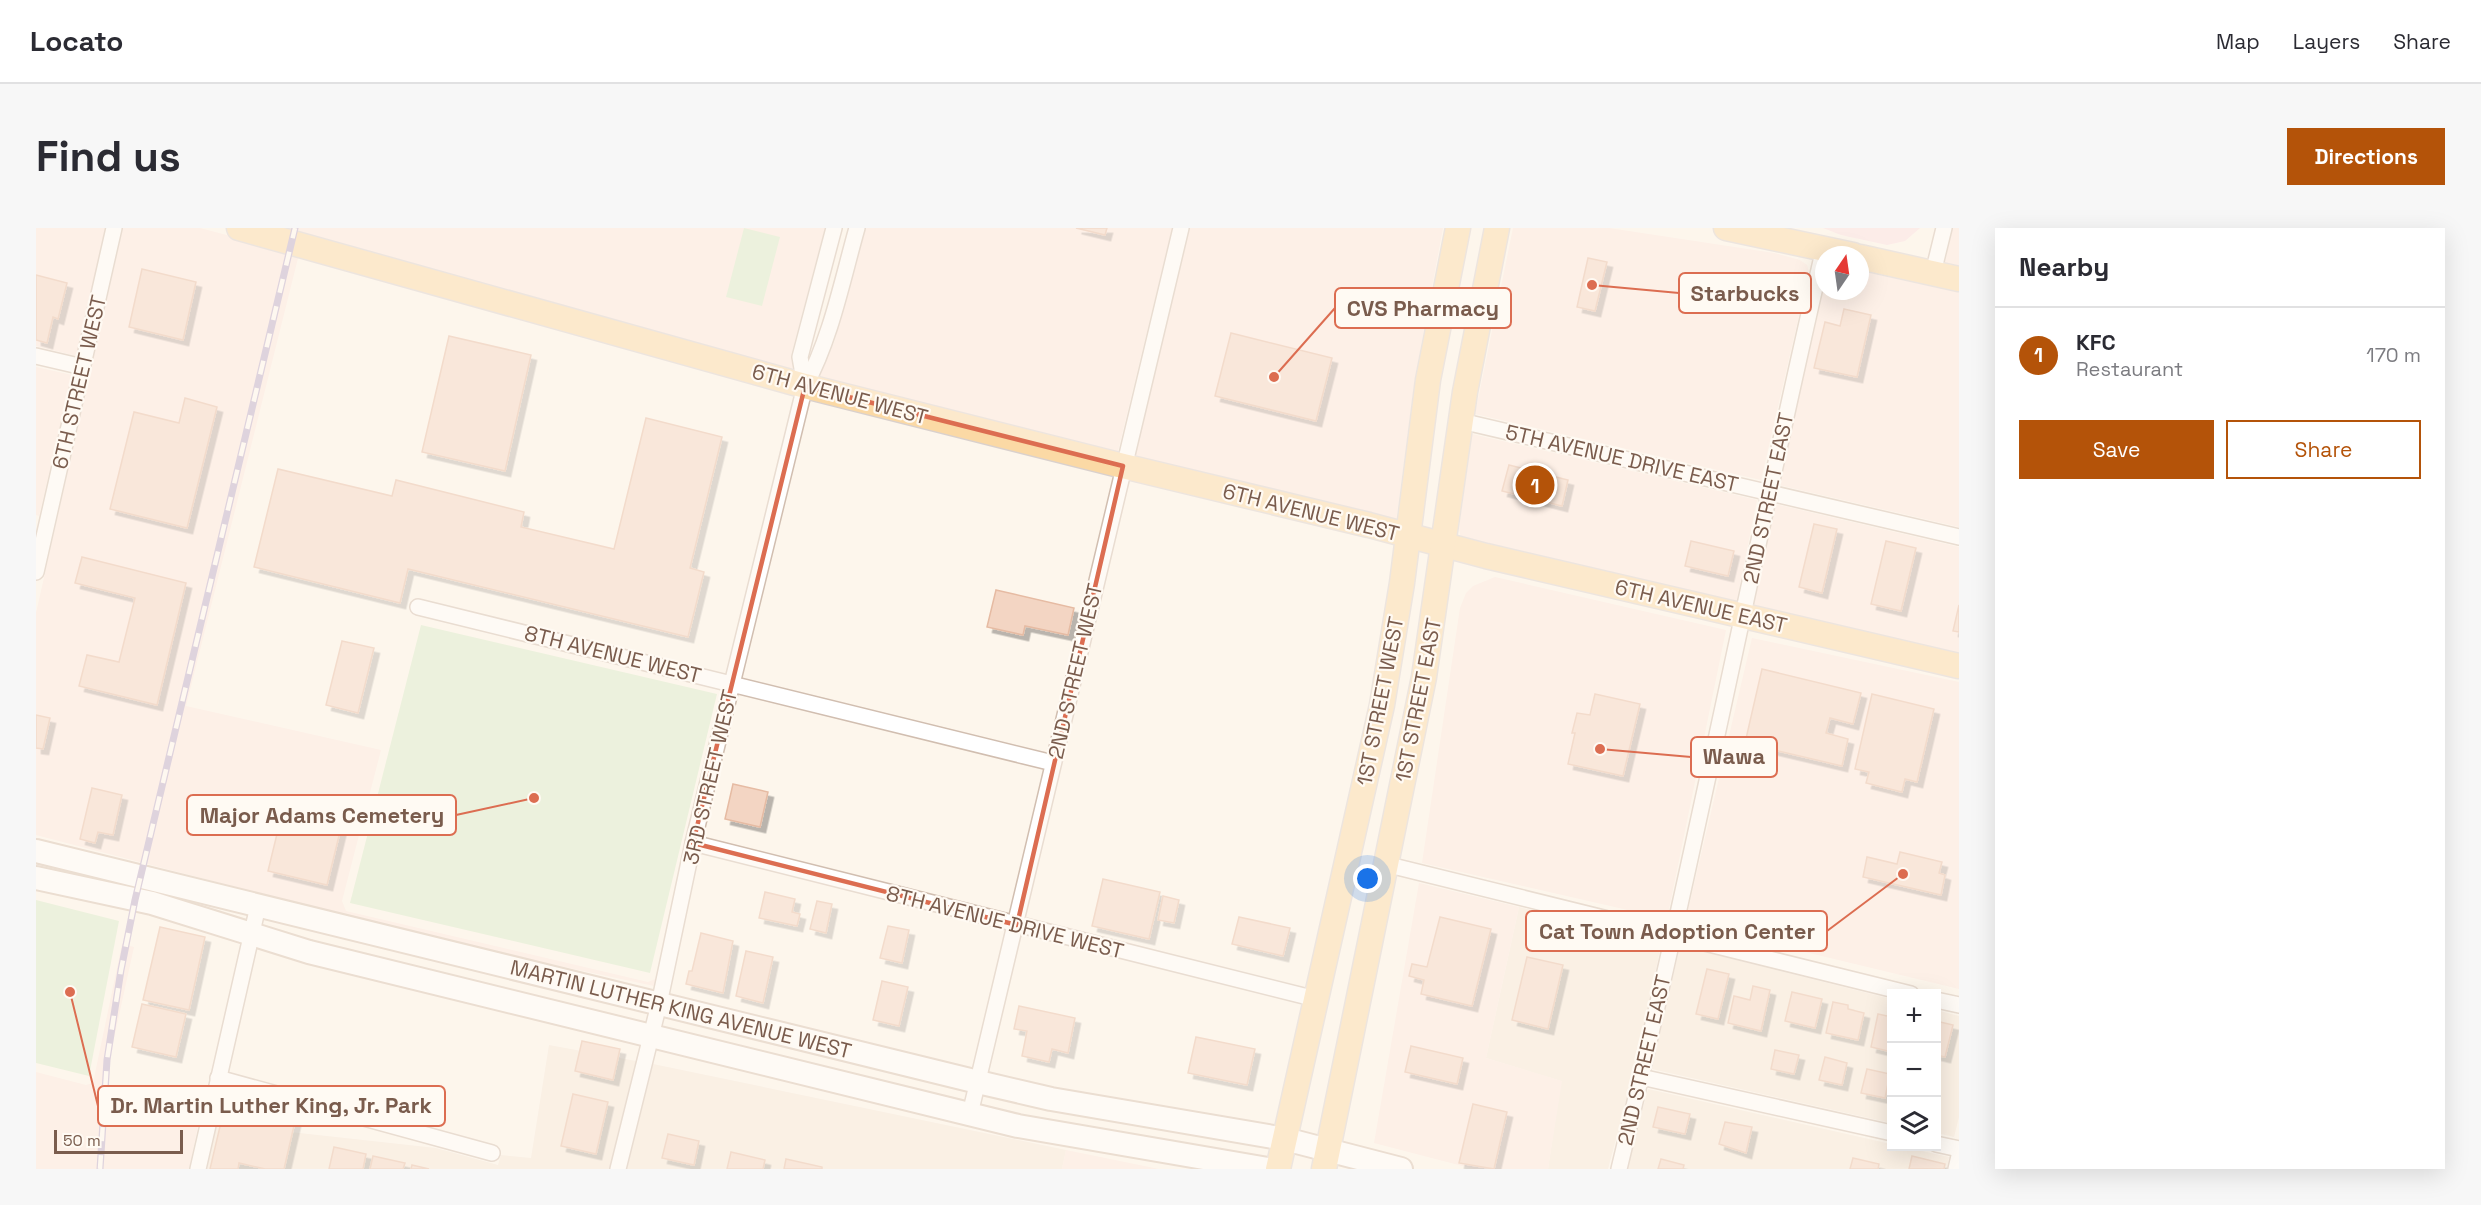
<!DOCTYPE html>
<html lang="en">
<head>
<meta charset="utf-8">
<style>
	:root { --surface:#fff; --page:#f7f7f7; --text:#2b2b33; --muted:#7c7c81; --line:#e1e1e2; --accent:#b45309 }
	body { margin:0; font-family:"Space Grotesk",sans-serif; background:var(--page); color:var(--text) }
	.controls { position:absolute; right:18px; bottom:18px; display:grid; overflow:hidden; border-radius:0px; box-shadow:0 6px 24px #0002 }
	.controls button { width:54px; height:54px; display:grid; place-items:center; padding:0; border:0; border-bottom:2px solid var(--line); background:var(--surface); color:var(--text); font:30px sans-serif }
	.compass { position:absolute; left:1779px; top:18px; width:54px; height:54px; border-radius:50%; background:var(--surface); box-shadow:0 6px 24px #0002; rotate:13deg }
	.scale { position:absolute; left:18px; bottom:15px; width:129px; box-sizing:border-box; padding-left:6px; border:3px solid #7a5c4d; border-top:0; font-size:16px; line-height:21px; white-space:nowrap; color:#7a5c4d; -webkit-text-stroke:4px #fffaf3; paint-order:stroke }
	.you { position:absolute; left:1332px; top:651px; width:21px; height:21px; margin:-15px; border:4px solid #fff; border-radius:50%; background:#1a73e8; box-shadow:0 0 0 9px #1a73e833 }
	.badge { display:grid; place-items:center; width:39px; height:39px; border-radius:50%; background:var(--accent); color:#fff; font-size:20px; font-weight:700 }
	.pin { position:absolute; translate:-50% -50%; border:3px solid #fff; box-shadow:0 2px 6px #0006 }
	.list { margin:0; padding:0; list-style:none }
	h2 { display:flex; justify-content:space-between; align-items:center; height:78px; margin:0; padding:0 24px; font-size:26px }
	h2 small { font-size:20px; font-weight:400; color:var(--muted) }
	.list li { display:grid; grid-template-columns:39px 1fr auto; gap:18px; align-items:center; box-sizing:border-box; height:96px; padding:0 24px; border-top:2px solid var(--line) }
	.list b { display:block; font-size:22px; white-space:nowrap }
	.list p { margin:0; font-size:20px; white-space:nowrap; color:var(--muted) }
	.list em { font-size:20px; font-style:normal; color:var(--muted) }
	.actions { display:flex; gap:12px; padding:18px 24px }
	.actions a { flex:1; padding:14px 0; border:2px solid var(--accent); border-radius:0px; text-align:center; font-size:21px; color:var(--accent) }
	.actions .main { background:var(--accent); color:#fff }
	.icon { flex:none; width:33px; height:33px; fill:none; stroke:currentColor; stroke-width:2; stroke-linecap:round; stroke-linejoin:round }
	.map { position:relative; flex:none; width:1923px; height:941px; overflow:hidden; border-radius:0px }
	header { display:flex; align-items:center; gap:36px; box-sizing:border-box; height:84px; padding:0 30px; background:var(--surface); border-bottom:2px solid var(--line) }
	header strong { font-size:28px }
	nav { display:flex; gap:33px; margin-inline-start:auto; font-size:21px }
	.intro { display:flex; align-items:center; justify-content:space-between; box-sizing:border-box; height:144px; padding:0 36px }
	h1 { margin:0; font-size:42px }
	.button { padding:15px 27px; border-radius:0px; background:var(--accent); color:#fff; font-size:21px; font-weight:700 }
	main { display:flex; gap:36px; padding:0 36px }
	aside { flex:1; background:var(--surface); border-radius:0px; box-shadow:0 6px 24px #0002 }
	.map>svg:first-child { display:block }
</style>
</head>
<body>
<header>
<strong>Locato</strong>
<nav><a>Map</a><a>Layers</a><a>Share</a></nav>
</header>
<div class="intro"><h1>Find us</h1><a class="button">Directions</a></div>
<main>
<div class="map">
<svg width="1923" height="941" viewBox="0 0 1923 941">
	<defs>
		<filter id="shadow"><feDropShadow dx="5.5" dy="5.5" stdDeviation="0" flood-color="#0004"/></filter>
	</defs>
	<rect width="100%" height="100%" fill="#fdf6ec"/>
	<g fill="#f5e8da">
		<polygon points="1483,679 1626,713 1597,847 1572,941 1512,941 1525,853 1450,830"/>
		<polygon points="1644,718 1855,771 1855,895 1616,841"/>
		<polygon points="1900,782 1923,788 1923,889 1918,909 1901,905"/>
		<polygon points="513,817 600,833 573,941 171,941 181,896 400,920 462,937 465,927 495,930"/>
		<polygon points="617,836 1030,922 1026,941 591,941"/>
		<polygon points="1612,861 1855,916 1856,918 1868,919 1913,929 1911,941 1591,941"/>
	</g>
	<g fill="#fde8e0">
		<polygon points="0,0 69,0 41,128 0,118"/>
		<polygon points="87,0 164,0 263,26 150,478 345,522 306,673 310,683 612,754 619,751 618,758 415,715 0,607 0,385"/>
		<polygon points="243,0 789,0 755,127 757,145"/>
		<polygon points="830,0 1136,0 1081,227 782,152 798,115"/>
		<polygon points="1154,0 1407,0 1379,150 1360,294 1098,231"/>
		<polygon points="1477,0 1573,0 1738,25 1764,32 1771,37 1773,44 1725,252 1439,186"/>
		<polygon points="1917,0 1923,0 1923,41 1908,38"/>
		<polygon points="1824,39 1923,62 1923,299 1743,257 1788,60 1788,63 1824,63"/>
		<polygon points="0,139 36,147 3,288 0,287"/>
		<polygon points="1436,206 1721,272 1700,376 1425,311 1423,301"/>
		<polygon points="1739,276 1923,319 1923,427 1717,380"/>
		<polygon points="1459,349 1690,402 1631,691 1386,635 1424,380 1430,365 1437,358"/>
		<polygon points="1716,410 1923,454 1923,761 1649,695"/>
		<polygon points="1383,655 1483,679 1450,830 1526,853 1512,941 1438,941 1338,915"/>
		<polygon points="86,716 98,719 66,865 163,893 153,941 0,941 0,844 50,857 57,855"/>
		<polygon points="1030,922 1123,941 1026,941"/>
	</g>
	<polygon fill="#fbdfe3" points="1787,0 1884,0 1869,13 1851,17 1805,7"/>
	<g fill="#d8ecc9">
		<polygon points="708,0 744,9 726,78 690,69"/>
		<polygon points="385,397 681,466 614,745 314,675"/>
		<polygon points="0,672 83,693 53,848 0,835"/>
	</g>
	<g fill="#f3d5c3" stroke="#e6bba3" stroke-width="1.5" filter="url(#shadow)">
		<polygon points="1040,0 1071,0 1069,7"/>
		<polygon points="1552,30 1571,34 1559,83 1541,79"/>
		<polygon points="106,41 160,54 147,112 93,99"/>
		<polygon points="0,47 31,55 22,91 17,89 11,115 0,112"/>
		<polygon points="1808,81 1835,87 1821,149 1778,140 1789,94 1804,98"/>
		<polygon points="1195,105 1296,130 1280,193 1179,168"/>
		<polygon points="413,108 495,127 469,243 386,224"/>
		<polygon points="149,170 181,179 151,300 74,281 98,184 143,195"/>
		<polygon points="610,190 686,209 654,340 668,344 652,409 372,341 364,375 218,339 242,241 356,268 360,252 488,284 485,299 578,321"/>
		<polygon points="1473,237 1532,252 1526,278 1466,263"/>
		<polygon points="1778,296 1801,301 1786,365 1763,359"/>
		<polygon points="1655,313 1698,323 1692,348 1649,338"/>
		<polygon points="1850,313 1880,320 1865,383 1835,376"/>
		<polygon points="46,329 150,355 121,477 43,458 51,427 83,434 99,370 39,355"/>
		<polygon points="960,362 1038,380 1032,407 989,398 987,407 951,399"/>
		<polygon points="1923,377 1923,404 1917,403"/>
		<polygon points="306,413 338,420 322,485 290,477"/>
		<polygon points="1726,441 1825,465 1817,496 1794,490 1790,505 1812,511 1806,538 1709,515"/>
		<polygon points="1559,466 1604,476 1587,548 1532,536 1539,505 1536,505 1541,485 1554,487"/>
		<polygon points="1836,466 1898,481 1881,554 1869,551 1866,564 1830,555 1833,544 1819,541"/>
		<polygon points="0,487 14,490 7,521 0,520"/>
		<polygon points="697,556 732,564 724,599 689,591"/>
		<polygon points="56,560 86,567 77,607 62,604 59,615 44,611"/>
		<polygon points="250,569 309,583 291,657 232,643"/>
		<polygon points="1864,624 1906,634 1903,645 1909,647 1905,667 1827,649 1831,629 1861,636"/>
		<polygon points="1067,651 1124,664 1113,711 1056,698"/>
		<polygon points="729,664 759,671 756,684 764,686 761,698 723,690"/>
		<polygon points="1127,668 1143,672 1138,695 1122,692"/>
		<polygon points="781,673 796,676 790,705 774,701"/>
		<polygon points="1203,689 1254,700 1247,728 1196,716"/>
		<polygon points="1404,689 1455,701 1436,778 1385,766 1388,752 1373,748 1376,736 1391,739"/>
		<polygon points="852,698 873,702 866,735 844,730"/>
		<polygon points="124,699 169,709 153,782 107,772"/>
		<polygon points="665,705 697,713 687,765 650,756 653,743 656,743"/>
		<polygon points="710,723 737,729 727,775 700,768"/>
		<polygon points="1491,729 1527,737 1512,801 1476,792"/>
		<polygon points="1671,741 1693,746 1682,791 1660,786"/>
		<polygon points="846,753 872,759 863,798 837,792"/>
		<polygon points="1717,758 1734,762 1725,803 1692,795 1698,768 1714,772"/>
		<polygon points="1756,764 1786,771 1779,800 1749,793"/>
		<polygon points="1797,774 1812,777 1812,781 1828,785 1822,812 1790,805"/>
		<polygon points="106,776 150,786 140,829 96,819"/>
		<polygon points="983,778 1039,790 1032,825 1016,821 1013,834 986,828 991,803 978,801"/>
		<polygon points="1842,786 1856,789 1856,824 1835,819"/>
		<polygon points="1900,793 1917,797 1909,829 1900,827"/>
		<polygon points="1160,809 1219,821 1211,857 1152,845"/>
		<polygon points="546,813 584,821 577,852 539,843"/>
		<polygon points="1375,818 1427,830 1421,856 1369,844"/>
		<polygon points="1739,822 1763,827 1758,846 1735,841"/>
		<polygon points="1789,829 1811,835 1806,857 1783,852"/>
		<polygon points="1831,841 1854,846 1849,870 1825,865"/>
		<polygon points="537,866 572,874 560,926 525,918"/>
		<polygon points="190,873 260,889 248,941 229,941 203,935 202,941 174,941"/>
		<polygon points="1437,876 1471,884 1458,941 1423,935"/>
		<polygon points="1622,879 1654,886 1649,906 1617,899"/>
		<polygon points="1689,894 1716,899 1710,925 1683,916"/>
		<polygon points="632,906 663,913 658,937 626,930"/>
		<polygon points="298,919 330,926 327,941 293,941"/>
		<polygon points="695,924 729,932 727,941 691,941"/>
		<polygon points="337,928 369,935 367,941 334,941"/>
		<polygon points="1876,928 1909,936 1908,941 1873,941"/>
		<polygon points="1817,930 1843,936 1842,941 1814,941"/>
		<polygon points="750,931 786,939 786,941 748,941"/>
		<polygon points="1625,931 1648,937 1647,941 1622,941"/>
		<polygon points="376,937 393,941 375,941"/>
	</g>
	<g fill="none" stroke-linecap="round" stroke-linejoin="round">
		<g stroke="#d1beb0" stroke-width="18">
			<g id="street">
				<polyline points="1897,45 1908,0"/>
				<polyline points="0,128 47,139"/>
				<polyline points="769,158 764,129 798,0"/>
				<polyline points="1425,193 1923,309"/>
				<polyline points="0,344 78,0"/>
				<polyline points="382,379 1017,535"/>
				<polyline points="657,615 1280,771"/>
				<polyline points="1349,636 1875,766"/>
				<polyline points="1900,772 1923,777"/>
				<polyline points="1605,849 1856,905"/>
				<polyline points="182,850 456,925"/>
				<polyline points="934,886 1145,0"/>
				<polyline points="1900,916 1923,921"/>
				<polyline points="162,941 222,678"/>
				<path d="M 582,941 L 623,776 L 657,615 L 769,158 C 795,110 806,53 821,0"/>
				<path d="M 1583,941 C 1657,635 1717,327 1788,20"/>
				<polyline points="1920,941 1923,928"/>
			</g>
		</g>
		<g stroke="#d6c0b0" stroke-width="26">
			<g id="secondary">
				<polyline points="0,623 942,854 1015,871 1249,911 1365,941"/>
				<polyline points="0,650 116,675 273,724 982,898 1232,941"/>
			</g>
		</g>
		<g stroke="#dad1cd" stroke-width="27">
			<g id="primary">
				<polyline points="203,0 769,158 1087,238 1333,297 1450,328 1923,438"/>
				<polyline points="1690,0 1817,27"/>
				<polyline points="1824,29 1923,51"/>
				<polyline points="1242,941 1346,477 1366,355 1392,152 1422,0"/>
				<polyline points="1288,941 1388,449 1429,164 1461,0"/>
			</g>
		</g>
		<use href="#street" stroke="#fff" stroke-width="15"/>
		<use href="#secondary" stroke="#fff" stroke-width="22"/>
		<use href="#primary" stroke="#fbd9a5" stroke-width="24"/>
		<g stroke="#b9a8c9" stroke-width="7">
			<polyline id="rail" points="64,941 71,832 85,742 99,672 259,0"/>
		</g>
		<use href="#rail" stroke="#fffaf3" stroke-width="4.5" stroke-dasharray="14" stroke-linecap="butt"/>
	</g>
	<path d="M0 0H1923V941H0ZM 769,158 L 1087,238 L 981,697 L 657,615 Z" fill="#fdf6ec" fill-opacity=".55" fill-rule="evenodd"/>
	<path fill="none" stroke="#dc6d51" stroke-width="4.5" stroke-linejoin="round" d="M 769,158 L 1087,238 L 981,697 L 657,615 Z"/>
	<g text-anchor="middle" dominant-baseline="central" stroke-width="4.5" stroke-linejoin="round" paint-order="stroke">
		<g font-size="21" fill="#7a5c4d" stroke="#fffaf3">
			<text transform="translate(43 154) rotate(-77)">6TH STREET WEST</text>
			<text transform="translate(804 166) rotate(15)">6TH AVENUE WEST</text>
			<text transform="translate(1586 230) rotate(13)">5TH AVENUE DRIVE EAST</text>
			<text transform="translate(1732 270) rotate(-78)">2ND STREET EAST</text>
			<text transform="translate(1275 284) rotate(14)">6TH AVENUE WEST</text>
			<text transform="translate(1665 378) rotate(13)">6TH AVENUE EAST</text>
			<text transform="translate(577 426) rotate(14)">8TH AVENUE WEST</text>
			<text transform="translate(1039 443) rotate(-77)">2ND STREET WEST</text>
			<text transform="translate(1382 472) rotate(-79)">1ST STREET EAST</text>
			<text transform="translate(1344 473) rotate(-79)">1ST STREET WEST</text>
			<text transform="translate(674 549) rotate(-77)">3RD STREET WEST</text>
			<text transform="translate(969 694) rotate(14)">8TH AVENUE DRIVE WEST</text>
			<text transform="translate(645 781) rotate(14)">MARTIN LUTHER KING AVENUE WEST</text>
			<text transform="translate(1608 832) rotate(-77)">2ND STREET EAST</text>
		</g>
	</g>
	<path fill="none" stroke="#dc6d51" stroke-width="2" d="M1556 57L1643 65M1238 149L1299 80M1564 521L1655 529M498 570L420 587M1867 646L1791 703M34 764L62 878"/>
	<g fill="#dc6d51" stroke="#fffaf3" stroke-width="2">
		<circle cx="1556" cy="57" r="6"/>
		<circle cx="1238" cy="149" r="6"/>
		<circle cx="1564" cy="521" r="6"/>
		<circle cx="498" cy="570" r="6"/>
		<circle cx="1867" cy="646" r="6"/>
		<circle cx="34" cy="764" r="6"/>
	</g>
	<g fill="#fffaf3" stroke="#dc6d51" stroke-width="2">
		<rect x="1643" y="45" width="132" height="40" rx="6"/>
		<rect x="1299" y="60" width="176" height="40" rx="6"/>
		<rect x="1655" y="509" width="86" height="40" rx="6"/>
		<rect x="151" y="567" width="269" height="40" rx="6"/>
		<rect x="1490" y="683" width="301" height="40" rx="6"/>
		<rect x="62" y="858" width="347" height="40" rx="6"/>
	</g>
	<g font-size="22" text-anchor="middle" font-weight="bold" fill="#7a5c4d">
		<text x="1709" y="73">Starbucks</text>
		<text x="1387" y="88">CVS Pharmacy</text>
		<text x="1698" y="536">Wawa</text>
		<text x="286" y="595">Major Adams Cemetery</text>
		<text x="1641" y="711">Cat Town Adoption Center</text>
		<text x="235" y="885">Dr. Martin Luther King, Jr. Park</text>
	</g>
</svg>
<div class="controls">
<button>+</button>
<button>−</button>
<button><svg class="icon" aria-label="layers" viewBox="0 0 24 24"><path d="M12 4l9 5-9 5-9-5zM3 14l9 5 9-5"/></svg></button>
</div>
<svg class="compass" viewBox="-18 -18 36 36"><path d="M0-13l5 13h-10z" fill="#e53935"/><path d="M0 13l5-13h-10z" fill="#7c7c81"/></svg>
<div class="scale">50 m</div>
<div class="you"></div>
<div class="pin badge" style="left:1499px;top:257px">1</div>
</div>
<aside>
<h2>Nearby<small></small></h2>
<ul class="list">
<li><span class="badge">1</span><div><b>KFC</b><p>Restaurant</p></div><em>170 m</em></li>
</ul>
<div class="actions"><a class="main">Save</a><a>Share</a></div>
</aside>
</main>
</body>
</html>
